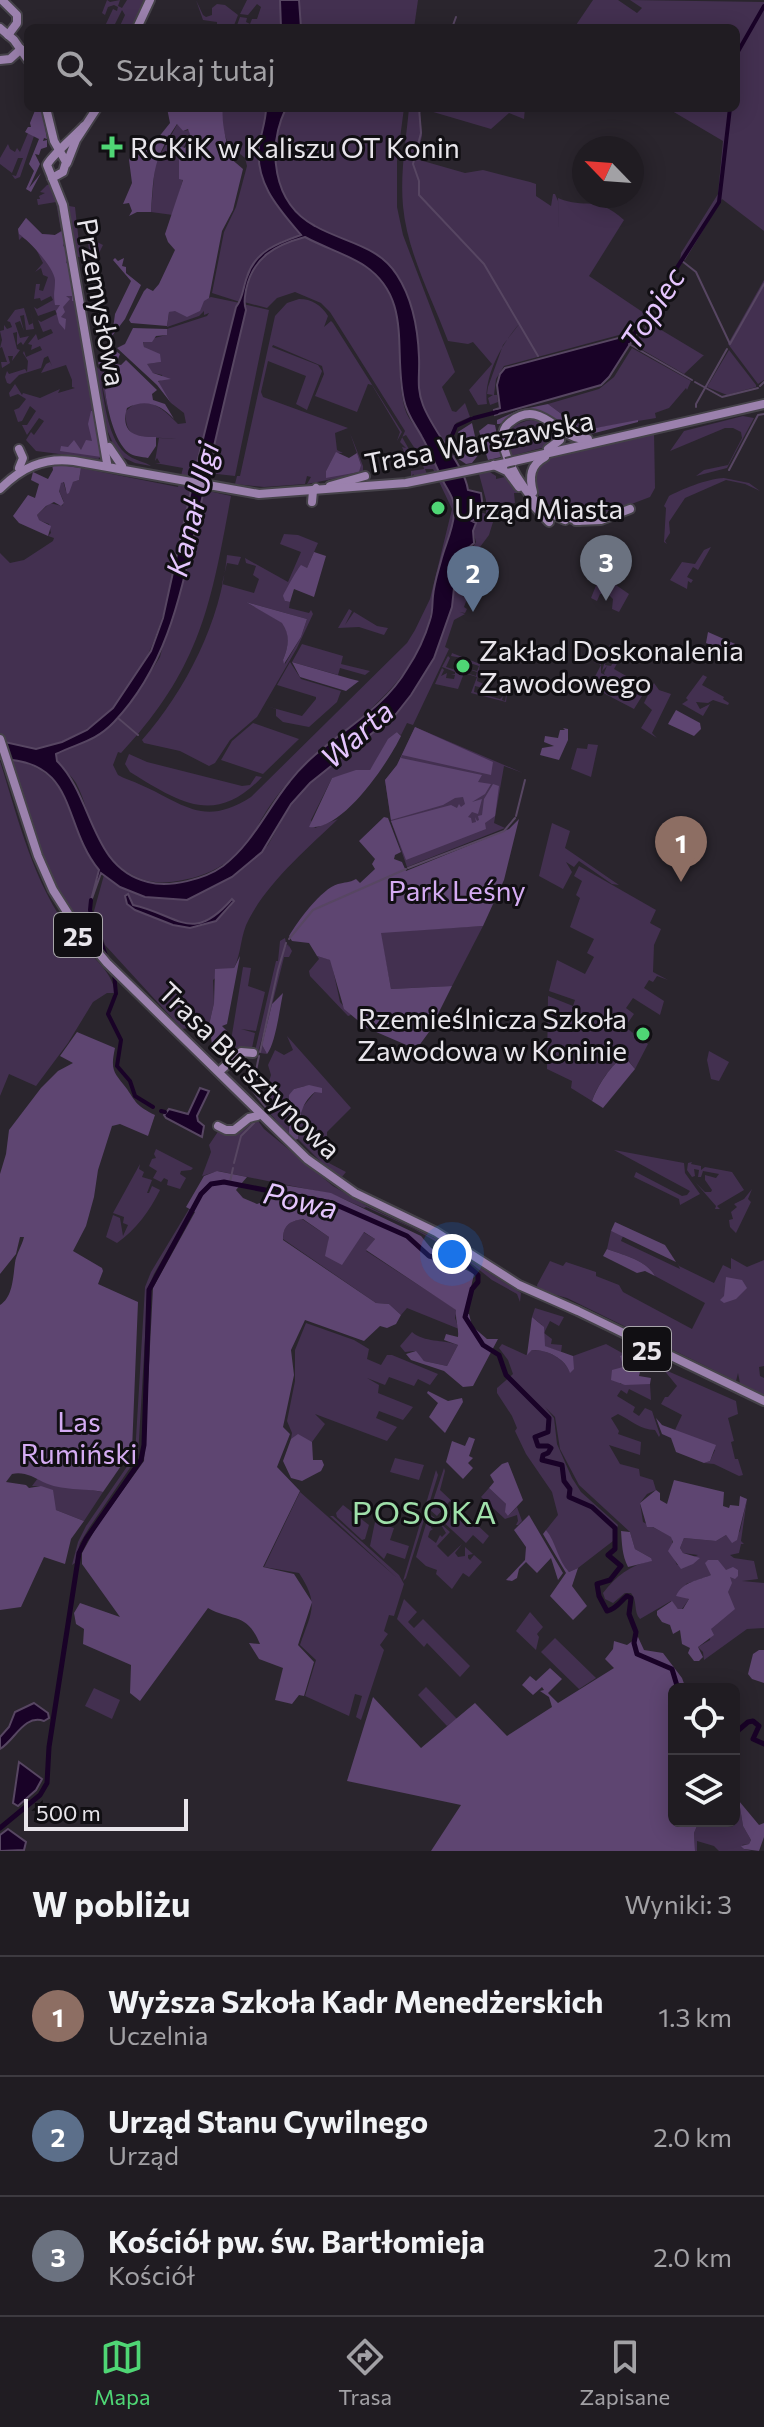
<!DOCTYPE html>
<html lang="pl">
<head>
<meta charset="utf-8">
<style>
	:root { --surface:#201c22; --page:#28252a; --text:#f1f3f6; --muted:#a2a1a5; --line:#3d3a40; --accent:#4fd675 }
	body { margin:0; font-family:Commissioner,sans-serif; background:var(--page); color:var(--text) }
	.controls { position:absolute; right:24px; bottom:24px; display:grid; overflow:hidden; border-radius:12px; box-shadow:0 4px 20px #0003 }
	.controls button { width:72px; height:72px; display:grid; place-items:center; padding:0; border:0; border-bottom:2px solid var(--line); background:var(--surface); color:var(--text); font:40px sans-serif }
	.compass { position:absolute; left:572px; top:136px; width:72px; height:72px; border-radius:50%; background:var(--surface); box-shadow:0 4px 20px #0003; rotate:295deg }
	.scale { position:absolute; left:24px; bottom:20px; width:164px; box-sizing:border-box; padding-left:8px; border:4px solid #e8e5eb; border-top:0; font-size:22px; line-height:28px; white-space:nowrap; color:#e8e5eb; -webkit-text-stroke:6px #110f13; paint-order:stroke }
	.you { position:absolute; left:452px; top:1254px; width:28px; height:28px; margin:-20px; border:6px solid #fff; border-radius:50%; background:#1a73e8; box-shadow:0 0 0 12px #1a73e833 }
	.badge { display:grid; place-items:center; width:52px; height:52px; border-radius:50%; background:var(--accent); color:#fff; font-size:26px; font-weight:700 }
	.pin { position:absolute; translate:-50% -66px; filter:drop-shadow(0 2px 4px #0008) }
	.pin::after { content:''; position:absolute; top:42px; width:28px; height:24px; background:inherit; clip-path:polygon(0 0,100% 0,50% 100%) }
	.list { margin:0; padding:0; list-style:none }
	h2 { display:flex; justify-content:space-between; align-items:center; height:104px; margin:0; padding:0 32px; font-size:34px }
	h2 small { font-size:26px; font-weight:400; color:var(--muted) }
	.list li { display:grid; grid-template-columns:52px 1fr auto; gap:24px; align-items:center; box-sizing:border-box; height:120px; padding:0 32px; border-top:2px solid var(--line) }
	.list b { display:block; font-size:30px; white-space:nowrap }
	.list p { margin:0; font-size:26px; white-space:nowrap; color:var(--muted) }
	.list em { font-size:26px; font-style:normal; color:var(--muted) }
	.icon { flex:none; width:44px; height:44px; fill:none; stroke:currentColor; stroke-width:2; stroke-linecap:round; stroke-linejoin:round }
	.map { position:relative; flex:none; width:764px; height:1851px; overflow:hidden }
	.search { position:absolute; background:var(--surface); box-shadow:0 4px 20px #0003; left:24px; right:24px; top:24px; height:88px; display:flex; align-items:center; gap:20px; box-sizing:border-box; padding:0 28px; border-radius:12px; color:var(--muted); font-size:30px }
	.sheet { height:464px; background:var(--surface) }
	nav { display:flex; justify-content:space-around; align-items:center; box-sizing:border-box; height:112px; border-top:2px solid var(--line); background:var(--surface); font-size:22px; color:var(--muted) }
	nav a { display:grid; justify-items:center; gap:4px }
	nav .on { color:var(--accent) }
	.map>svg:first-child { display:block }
</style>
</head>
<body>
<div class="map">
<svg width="764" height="1851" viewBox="0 0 764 1851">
	<rect width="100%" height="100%" fill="#2a252d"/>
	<g fill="#433050" fill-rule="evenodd">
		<polygon points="107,0 110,2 120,0 118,6 122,8 127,0 146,0 135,28 119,28 125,15 122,10 114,26 109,24 105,26 113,9 117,11 118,7 114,5 108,7 105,15 102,13"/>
		<polygon points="196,0 203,15 206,17 212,15 212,8 217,4 225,5 238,15 233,28 217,25 217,22 203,20"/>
		<polygon points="247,0 280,0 281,28 236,28 240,17 247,18 246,22 250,24 252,19 257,19 261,7 257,4 248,15 240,14"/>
		<polygon points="299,0 418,0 414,28 301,28"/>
		<polygon points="593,0 618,0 637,13 642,8 630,0 764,2 764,231 722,199 685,260 680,260 681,253 718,194 723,141 667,108 736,108 736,28 574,28"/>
		<path d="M 223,108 L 266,108 C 266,121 261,133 259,146 C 255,187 279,208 301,235 C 260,246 250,262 240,302 L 212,293 L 224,232 L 236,207 L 247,166 L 245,158 L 228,144 L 221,123 Z"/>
		<path d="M 286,108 L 404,108 L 397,161 L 397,207 L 403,235 L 455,372 L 442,387 L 452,411 L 456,412 L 465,403 L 470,417 L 456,423 L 445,445 C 431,427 418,402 417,378 C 417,372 419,366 419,360 C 419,331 412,295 395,272 C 372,241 340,243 310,224 C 271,199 268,146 286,108 Z"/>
		<path d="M 409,108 L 525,108 L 524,119 L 509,113 L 491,129 L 423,109 L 420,113 L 422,136 L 416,159 L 465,173 L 483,170 L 530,182 L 536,184 L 536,196 L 551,206 L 553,194 L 555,194 L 558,201 L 559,237 L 558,198 C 586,210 595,194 624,220 L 589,276 L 644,313 L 630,332 L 504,366 L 496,379 L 494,395 L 497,395 L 498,402 L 490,405 L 488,398 L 493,395 L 487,394 L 488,387 L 503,345 L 520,323 C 502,343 483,378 487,404 L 478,405 L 469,390 L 492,364 L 473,342 L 468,344 L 448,341 C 432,298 407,252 403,206 C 400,173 406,141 409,108 Z"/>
		<polygon points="40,115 43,133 34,136 20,177 15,179 12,175 16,176 23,158 18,158 12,173 0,164 0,158 8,144 10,149 15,152 17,148 20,152 28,133 33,135 34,128 33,131 39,133 41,128 33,123"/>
		<polygon points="178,123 183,131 189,130 191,137 183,148 183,179 173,215 151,212 155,164"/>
		<polygon points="52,184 58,192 102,456 98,459 36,451 26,440 31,432 34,435 44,421 39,418 27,435 22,425 27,425 36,411 30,406 22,421 18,422 14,410 19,408 26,399 18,394 10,397 9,393 15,384 22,395 23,393 40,398 60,389 58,393 75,388 72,387 72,380 66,365 41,373 46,364 50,362 52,366 48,356 44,358 41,368 19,375 10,384 7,383 5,377 7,371 9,374 25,369 27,372 28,361 23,353 24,351 26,357 42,350 40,346 31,350 32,345 28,344 36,334 38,340 53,333 51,329 43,332 38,320 41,322 57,314 55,310 38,316 34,307 37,309 53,300 51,296 41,301 40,298 34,299 36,284 40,284 39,290 43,291 48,277 43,275 41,268 35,272 43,263 34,245 22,237 19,240 18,229 26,218 42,234 55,235 61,231 56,202 38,205 37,199 40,199 39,196 45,193 40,192 47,185"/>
		<polygon points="69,206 75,207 79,243 77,246 79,244 82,250 89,249 87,237 103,245 98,255 93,250 88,252 85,260 88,266 85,267 82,258 76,256"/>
		<path d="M 306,237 C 325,248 347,254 365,266 C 416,302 390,361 406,412 C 409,420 415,425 419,432 C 428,445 454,495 455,508 C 455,527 442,559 437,579 C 432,599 432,618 424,637 C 397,702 339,729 293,777 C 283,787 272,802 264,815 C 257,825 254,837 245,846 C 227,865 209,875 183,880 C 130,892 102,857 87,811 C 84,802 81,792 76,783 C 70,773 57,766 56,754 C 78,744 101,737 117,718 L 137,735 L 121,753 L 118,752 L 113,765 L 118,775 C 125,779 133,781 141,785 C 183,803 203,828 251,797 L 407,643 L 415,630 L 430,599 L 452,509 L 433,469 L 425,469 L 427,474 L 415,476 L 413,474 L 411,477 L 411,471 L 424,469 L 421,458 L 406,435 L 402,437 L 410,451 L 408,452 L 413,466 L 411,469 L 402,447 L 406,448 L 400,442 L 405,431 L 330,312 L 321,303 L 295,292 L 277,298 L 267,308 L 244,302 C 252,260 264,248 306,237 Z"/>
		<polygon points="764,280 764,380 758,384 728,344"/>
		<path d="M 211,297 L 240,303 L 236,307 C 222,364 206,422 194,479 C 175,562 163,694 76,735 C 65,740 48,750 36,749 C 24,748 11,743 0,741 L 0,553 L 10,563 L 24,560 L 53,541 L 54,538 L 48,536 L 51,533 L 49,524 L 38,520 L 37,515 L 50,503 L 62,506 L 64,503 C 62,494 54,488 63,481 L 66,491 L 73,482 L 79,480 L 81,468 L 178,487 L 183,468 L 155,463 L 160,463 L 157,458 L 155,461 L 159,438 L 176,439 C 151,435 123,446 126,411 C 144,391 164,409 178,424 L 186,423 L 184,413 L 171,403 L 158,382 L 163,379 L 162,375 L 153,373 L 146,364 L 161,362 L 144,347 L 143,341 L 166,335 L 167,329 L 207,316 L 209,313 L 204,315 L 204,311 L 199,316 L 167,327 L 169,312 Z"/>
		<path d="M 299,299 C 312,299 321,305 328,316 L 324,327 L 331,321 L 333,323 L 402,432 L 397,441 L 400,432 L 372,385 L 368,384 L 357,412 L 315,396 L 324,374 L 322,366 L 273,345 L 272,347 L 318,365 L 322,371 L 307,410 L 296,404 L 306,376 L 268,361 L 261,392 L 263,397 L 348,428 L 335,433 L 337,450 L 343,453 L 336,453 L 326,471 L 361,465 L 350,433 L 363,466 L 363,473 L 307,484 L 311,477 L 307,476 L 305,484 L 264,487 L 235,484 L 237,476 L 240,476 L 275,316 L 287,303 Z"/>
		<polygon points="243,304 269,310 235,476 208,473 245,310"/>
		<polygon points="24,308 29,325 33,323 30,308 34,329 26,330 24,315 20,316 24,331 20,321 15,323 20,338 29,336 23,345 21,342 17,345 17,332 13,333 17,349 20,350 12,361 13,356 8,356 10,363 2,368 1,362 7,362 2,347 0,348 2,340 0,331 4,330 4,325 7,329 12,327 10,322 7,321 15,310"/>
		<polygon points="648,322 703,355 704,355 684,374 634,345"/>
		<polygon points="632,348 691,381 687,390 686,388 669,408 655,413 656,418 590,429 579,427 548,404 599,389 614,377"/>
		<polygon points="729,350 756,385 756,387 727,395 707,387"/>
		<path d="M 95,365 L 99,369 L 99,366 L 107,379 L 108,388 L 105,391 L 108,413 L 100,374 C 104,398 107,442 129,456 C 136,461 146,462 151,466 L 135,463 L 118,455 L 105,425 L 98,388 L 104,425 L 116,455 C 100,428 99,397 94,366 Z"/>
		<polygon points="743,416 754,418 727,468 696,476 704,470 728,465 742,438 741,432 733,428 725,428 670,451 684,431"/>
		<path d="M 531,420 C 543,422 550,425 558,435 L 553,445 L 511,456 C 503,435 509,424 531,420 Z"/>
		<polygon points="654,432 655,488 650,497 592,519 565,515 543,502 532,484 536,464 553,455"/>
		<path d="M 485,469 L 496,476 L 496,479 L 505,477 L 518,493 L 514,493 L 515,503 L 509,504 L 512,509 L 507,518 L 503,517 L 505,511 L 497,509 L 489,535 L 477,551 L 462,596 L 472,599 L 467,599 L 464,607 L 467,609 L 465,613 L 460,612 L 465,614 L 454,620 L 445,647 L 449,649 L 413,725 L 407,723 L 401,735 L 397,732 L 370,770 L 332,778 L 311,820 L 315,828 L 338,819 C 307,849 269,881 249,919 C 240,935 242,952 234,968 L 225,970 L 213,980 L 214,1003 L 209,1025 L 182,1029 L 105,945 L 94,911 L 104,875 L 126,890 L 154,897 L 187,900 L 232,877 L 255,858 L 268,845 L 291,804 L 310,783 L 396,714 L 411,695 L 434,657 L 452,607 L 453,582 L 456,569 L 462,562 L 465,563 L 468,547 L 473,547 L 476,542 L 473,531 L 476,523 L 472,521 L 476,519 L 477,511 L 486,514 L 486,500 L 479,474 L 485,473 ZM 128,895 L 133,905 L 177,921 L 197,925 L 231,906 C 207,932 188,931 156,918 C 146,913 137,912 127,904 Z"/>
		<path d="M 724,478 L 749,483 L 760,491 L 745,484 L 726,480 L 685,498 L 669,522 L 670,533 L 665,541 L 667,544 L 664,542 L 666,508 L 664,506 L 669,496 C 681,490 705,479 724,478 Z"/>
		<path d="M 204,490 L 231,496 C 213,592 204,656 138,734 L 118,717 L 142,686 L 160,657 Z"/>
		<path d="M 284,534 L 298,535 L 318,543 L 307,568 L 286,590 L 285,601 L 290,602 L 289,608 L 309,613 L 311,610 L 313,614 L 297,648 L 257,717 L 230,740 L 215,763 L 209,766 L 180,751 L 144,743 L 142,740 C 186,690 221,621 227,555 L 241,557 L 238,565 L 227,563 L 222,584 L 254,593 L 259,579 L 253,575 L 256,566 L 246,563 L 245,558 L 288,582 L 301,552 L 280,544 ZM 246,602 L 307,619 L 301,637 L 285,664 L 283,660 C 288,647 291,636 283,623 Z"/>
		<polygon points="711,547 698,570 693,567 687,577 693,580 691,583 688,581 687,589 670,580 682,562 695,564 704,550"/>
		<polygon points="597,583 613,588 613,583 629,594 619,612 612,609 613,599 607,593 600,594 597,601 591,598"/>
		<polygon points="349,609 352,611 345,625 354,612 377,626 388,628 384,635 359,627 338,628"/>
		<polygon points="302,644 343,656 341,664 370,671 365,675 340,668 338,675 292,662"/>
		<polygon points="610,644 613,651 610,652 605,665 611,666 616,656 620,658 614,669 628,677 626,682 639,688 637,692 641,694 646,683 650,683 634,709 590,686 601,665 594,662 602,652 597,661 601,664 601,673 605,675 604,673 607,666 602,671"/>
		<polygon points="452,653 480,664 477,681 484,684 483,688 475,686 474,692 500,699 503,696 502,700 505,701 508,686 506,702 471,693 477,677 464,673 458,689 435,684 442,668 444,670 441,676 447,673 446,678 454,679 455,675 451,674 455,674 455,672 442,667 448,656 450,658 446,667 476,676 477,672 465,668 477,671 479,666 467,662 468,659 451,656"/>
		<polygon points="290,662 301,679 341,691 337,702 309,727 283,722 276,716 276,709 266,706 302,716 316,699 316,697 277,685"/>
		<polygon points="703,675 707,677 702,685 724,697 723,699 729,703 728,705 713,700 708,703 696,702 700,709 710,704 703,716 682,704 688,700 686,698"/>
		<polygon points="654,683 659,690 671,694 652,733 657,738 641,728 652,710 644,703"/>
		<polygon points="253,723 299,739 263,774 221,760 232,741"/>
		<polygon points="415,727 523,773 504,766 494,823 505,828 407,867 391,821 385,780 397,765"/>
		<polygon points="588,744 598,745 591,777 571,769 577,748 587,749"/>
		<path d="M 129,754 L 147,762 L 242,786 L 250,785 L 256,776 L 262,777 C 215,827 179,802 130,772 L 125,764 Z"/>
		<path d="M 9,759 C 79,771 62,826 99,870 L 89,907 L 106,957 C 50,899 34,834 9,759 Z"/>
		<path d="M 0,761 C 19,821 33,883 72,934 C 87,953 112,969 115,993 L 107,993 L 93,1002 L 68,1043 L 36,1086 L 9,1074 L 0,1096 Z"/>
		<polygon points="552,823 570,831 565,848 619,885 612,884 579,861 574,867 566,862 572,872 563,889 539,876"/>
		<path d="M 579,866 L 656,910 L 650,923 L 661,929 L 654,945 L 653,972 L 668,980 L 657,976 L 653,982 L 649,980 L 644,988 L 664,1001 L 660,1015 L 633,998 L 626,1008 L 634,1014 L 625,1027 L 648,1044 L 635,1069 L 626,1057 C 613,1060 596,1088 592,1101 L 571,1088 L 572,1081 L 547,1069 L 548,996 L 573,1006 L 575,1000 L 549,991 L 557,960 L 585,974 L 594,957 L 587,953 L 594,939 L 570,927 L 580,898 L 576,895 L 582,881 L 574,876 Z"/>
		<polygon points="483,926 452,986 391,989 380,932"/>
		<polygon points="285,938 286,943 283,952 287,944 289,947 288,944 292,951 289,957 284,957 262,1045 267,1054 260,1053 268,1016 258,1052 255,1051 276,961 278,961 280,941"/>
		<polygon points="317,956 331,960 340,1002 351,1015 348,1016 310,976 309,971 319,959"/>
		<polygon points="243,967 251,968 248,986 265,992 256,1031 241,1029 255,1033 252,1048 228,1059"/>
		<polygon points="287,1036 351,1108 327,1132 327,1162 346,1172 341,1178 326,1167 298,1139 302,1108 315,1092 305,1086 294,1089 288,1100 289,1135 268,1111 269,1105 263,1100 271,1075 268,1065 275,1050 284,1055 293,1050"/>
		<polygon points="709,1051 729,1062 719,1081 711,1079 707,1060"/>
		<polygon points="256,1118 264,1129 333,1186 369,1207 434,1238 521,1293 520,1302 517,1294 492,1280 463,1257 414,1229 366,1207 364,1208 332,1194 218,1171 202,1176 211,1152 209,1145 219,1130 225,1133"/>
		<polygon points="156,1149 193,1168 191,1170 181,1171 180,1174 186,1178 180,1189 167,1185 168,1180 164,1178 161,1182 153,1178 157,1171 149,1166 152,1159 156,1158 154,1154"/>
		<polygon points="614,1150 684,1163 685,1173 700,1194 680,1205 679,1199 634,1177 636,1172 682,1196 687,1195 690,1191"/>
		<polygon points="692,1162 691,1164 701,1166 701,1170 705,1167 732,1172 744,1190 717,1206 720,1209 715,1209 716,1206 695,1182 705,1192 711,1192 712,1190 705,1180 705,1175 716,1178 719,1174 703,1171 701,1177 698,1177 699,1170 694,1169 695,1176 692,1177 687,1170 688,1163"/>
		<path d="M 140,1164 L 139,1169 L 144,1172 L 142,1177 L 152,1180 L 147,1193 L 149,1193 L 152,1186 L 160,1190 C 150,1210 136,1230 117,1243 L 106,1237 L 113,1215 L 120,1218 L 123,1236 L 128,1225 L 123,1223 L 124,1217 L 113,1213 Z"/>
		<polygon points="752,1189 748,1199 751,1202 736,1233 730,1227 729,1220 733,1219 731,1212 737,1207 734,1204 744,1199"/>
		<polygon points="189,1209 190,1211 154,1274 148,1288 138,1456 89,1528 80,1543 75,1563 72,1565 78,1542 86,1526 135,1455 145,1287 151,1272"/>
		<path d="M 302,1219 L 329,1237 L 327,1251 L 363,1232 L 375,1239 L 366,1251 L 457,1310 L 455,1318 L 459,1329 L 407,1308 L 401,1315 L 389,1304 L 376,1303 L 283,1239 C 283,1226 289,1221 302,1219 Z"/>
		<path d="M 611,1231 L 623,1236 L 621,1241 L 680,1269 L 677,1262 L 679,1266 L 714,1283 L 723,1265 L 731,1269 L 731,1258 L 747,1267 L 764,1260 L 764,1366 L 759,1367 L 760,1376 L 764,1378 L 764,1395 L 740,1383 L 738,1373 L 736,1381 L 567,1298 L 538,1290 L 537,1285 L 550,1261 L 563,1266 L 566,1262 L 596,1272 L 596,1276 L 619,1285 L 623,1292 L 692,1329 L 705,1303 L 655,1276 C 646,1260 623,1255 607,1249 Z"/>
		<polygon points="535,1308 564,1317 559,1326 550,1321 544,1333 552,1339 551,1344 562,1345 561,1352 544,1346 542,1325 532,1317"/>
		<polygon points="306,1323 354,1340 369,1349 367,1359 381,1365 387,1355 392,1355 438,1374 430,1385 418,1379 414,1386 389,1377 385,1385 367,1378 379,1385 378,1393 413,1407 403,1420 379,1411 376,1418 397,1427 387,1441 315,1414 325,1424 312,1442 291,1439 292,1433 287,1421 295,1381 295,1350"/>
		<path d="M 412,1332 C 425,1343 442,1339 458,1345 L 447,1366 L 424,1361 L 415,1351 L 405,1352 L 400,1346 Z"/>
		<path d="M 502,1344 L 526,1355 L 532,1350 C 548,1350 563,1357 570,1372 L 573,1356 L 606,1344 L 624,1354 L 620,1356 L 623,1367 L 620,1384 L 650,1384 L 651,1400 L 629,1389 L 627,1394 L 621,1390 L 617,1396 L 635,1407 L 633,1412 L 639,1416 L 645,1408 L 652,1411 L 660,1435 L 659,1437 L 655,1430 C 640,1430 631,1420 618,1414 L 611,1418 L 619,1431 L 618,1434 L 641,1442 L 640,1455 L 609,1445 L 620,1464 L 639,1469 L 640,1476 L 653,1480 L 656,1490 L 647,1494 L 640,1503 L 643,1522 L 672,1537 L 673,1556 L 677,1565 L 698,1555 L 683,1553 L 680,1548 L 684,1538 L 716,1541 L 726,1535 L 732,1542 L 740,1531 L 747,1499 L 741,1541 L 744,1544 L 741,1544 L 739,1553 L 730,1555 L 734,1558 L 754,1561 L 758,1579 L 742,1581 L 764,1583 L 764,1628 L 747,1629 L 704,1660 L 703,1652 L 698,1647 L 710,1640 L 711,1629 L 728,1592 L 726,1570 L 686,1584 L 684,1597 L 689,1599 L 682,1609 L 678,1609 L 671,1601 L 640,1619 C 633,1612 638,1601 631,1593 L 625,1593 L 613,1603 L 605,1599 L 603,1593 C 616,1576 630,1565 651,1561 L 651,1558 L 635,1549 L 630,1532 L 579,1485 L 560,1449 L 555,1417 L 545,1407 L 554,1418 L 557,1444 L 572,1478 L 581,1492 L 618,1525 L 613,1541 L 578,1568 L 569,1572 L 564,1568 L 546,1530 L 558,1515 L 552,1492 L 526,1454 L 515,1431 L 517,1428 L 512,1416 L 497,1393 L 497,1388 L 513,1374 L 508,1360 L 499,1348 Z"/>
		<polygon points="663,1369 736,1401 738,1414 728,1418 734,1441 731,1442 735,1459 738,1459 743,1475 739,1476 714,1464 704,1463 710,1461 715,1450 675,1430 682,1415 661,1404 665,1397 668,1397 677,1386"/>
		<polygon points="395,1458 424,1465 419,1480 390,1472"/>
		<polygon points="444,1468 445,1471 440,1490 489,1536 483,1544 473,1535 466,1543 439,1518 448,1513 446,1510 448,1508 451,1511 454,1507 450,1501 437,1516 430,1510"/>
		<polygon points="436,1470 438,1475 406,1578 403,1581"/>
		<polygon points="38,1478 44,1482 103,1492 84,1521 56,1510 41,1486 32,1486"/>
		<polygon points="489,1488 506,1504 508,1516 517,1507 522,1521 518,1525 516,1525 518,1521 517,1515 505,1519 481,1497"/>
		<path d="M 300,1492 L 397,1578 L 330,1516 L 333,1516 L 399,1575 L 404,1584 L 394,1616 L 389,1615 L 384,1631 L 388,1634 L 380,1645 L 384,1650 L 361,1720 L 356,1717 L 362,1696 L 355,1694 L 349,1716 L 305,1696 L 316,1660 L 300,1645 C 311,1612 320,1605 299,1573 L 264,1567 Z"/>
		<polygon points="343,1505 369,1525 365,1539 362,1540 337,1517 336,1513"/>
		<polygon points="429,1514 438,1520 432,1523 431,1528 433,1529 430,1531 428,1537 436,1543 440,1535 442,1537 446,1533 440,1523 450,1532 437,1546 448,1557 462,1544 455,1553 458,1557 465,1556 465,1547 473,1554 468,1555 468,1558 470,1560 474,1555 482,1562 469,1577 463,1573 452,1589 436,1574 437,1570 426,1566 416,1557"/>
		<polygon points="375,1522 394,1528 390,1540 409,1546 405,1559 387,1553 384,1559 370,1546"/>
		<polygon points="404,1599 417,1612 408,1622 414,1628 423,1619 470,1666 460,1677 427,1643 424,1647 397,1619"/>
		<polygon points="530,1612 543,1627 537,1634 539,1637 536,1650 516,1631"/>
		<polygon points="555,1638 596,1678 579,1689 541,1652"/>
		<polygon points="426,1687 457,1719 447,1726 418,1695"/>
		<polygon points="94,1688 120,1700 112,1719 85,1706"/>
		<polygon points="734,1794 739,1801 743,1826 751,1840 749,1844 742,1845 744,1849 752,1851 719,1851 714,1846 697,1841 697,1851 695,1851 694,1833 699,1821 734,1821"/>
	</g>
	<g fill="#5e4571">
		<polygon points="36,108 42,108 47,139 44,138 43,141 47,140 47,147 41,149 39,155 35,154 40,164 29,188 41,173 31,192 26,189 34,171 29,164 39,139 25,132 28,127 31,127 30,123"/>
		<path d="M 167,108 L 223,108 C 221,125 227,139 229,157 L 243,169 L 233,210 L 222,231 L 209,298 L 204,301 L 200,311 L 187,317 L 175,311 L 169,312 L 167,326 L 131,323 L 129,320 L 144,291 L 147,288 L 153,291 L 159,284 L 175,250 L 168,242 L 165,234 L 183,180 L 179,179 L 179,146 L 185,148 L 191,137 L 188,129 L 183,131 L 177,124 C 153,160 154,169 151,212 L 137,212 L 129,216 L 132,211 L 129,203 L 123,204 L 132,183 L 129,160 L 135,147 L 150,148 L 170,123 Z"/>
		<path d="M 26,218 L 42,234 L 55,235 L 62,231 L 65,239 L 63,246 L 66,248 L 66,255 L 68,256 L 66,263 L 70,264 L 76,301 L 72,301 L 72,296 L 66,296 L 70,299 L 63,307 L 65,312 L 61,317 L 66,319 L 65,330 L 59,323 L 56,311 L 60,305 L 55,305 C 53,293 55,292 55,280 C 54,267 29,241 19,234 L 18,229 Z"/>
		<polygon points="115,258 118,261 124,258 122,266 126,267 126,273 141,285 125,319 112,336 115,314 131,281 113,260"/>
		<polygon points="133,328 167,329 167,335 156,336 152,342 143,342 144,347 160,354 161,362 147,364 153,373 171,379 158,381 171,403 157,385 117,348 125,344"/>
		<path d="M 111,348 L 120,354 L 116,364 L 121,365 L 126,360 L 157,390 L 152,394 L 153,400 L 165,404 L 174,419 C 161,405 146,398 127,408 C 120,432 135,438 156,437 L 156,446 L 148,458 C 142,457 133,456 129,453 C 114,442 107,407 105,390 L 108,388 L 107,380 L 98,363 Z"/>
		<path d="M 548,404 L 579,427 L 590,429 L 638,420 L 638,422 L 583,436 C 559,430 550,408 518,413 C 509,415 506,424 497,424 L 497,420 L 519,410 Z"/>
		<polygon points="91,411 94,411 103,454 101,457 60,451 61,446 68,447 74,440 81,450 86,440 92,441 88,424"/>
		<polygon points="472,423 479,454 472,463 466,464 454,456 463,440 458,432"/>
		<polygon points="488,424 495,425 501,454 501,457 488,460 479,431"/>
		<polygon points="336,452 349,458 357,453 361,465 359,472 326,478 326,471"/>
		<polygon points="52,464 81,468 79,480 73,482 69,493 67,494 64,482 61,483 59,491 64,503 61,506 54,502 46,506 37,515 39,520 51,526 48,536 19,523 13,516 28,495 35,498 39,484 31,480 33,472 48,479 53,470"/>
		<path d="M 314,552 L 326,556 L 314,597 L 294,589 L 290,602 L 285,601 L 283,596 C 285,591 298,568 301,565 L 307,568 Z"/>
		<path d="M 246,602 L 307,619 L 301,637 L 284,664 L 283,660 C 288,647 291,636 282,623 Z"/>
		<polygon points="708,632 742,647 739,654 732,651 726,664 721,662 725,651 706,643"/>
		<polygon points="292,662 351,679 359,681 346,691 300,677"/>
		<polygon points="676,710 700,723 701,729 694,736 668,724"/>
		<polygon points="415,727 493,762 491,775 402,755 401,758 482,775 478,782 491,784 485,794 472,802 482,799 478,814 472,812 468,817 471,818 472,823 476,822 475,817 477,821 479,820 478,816 482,815 484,799 493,784 499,786 495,816 485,823 486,829 406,860 391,821 451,805 457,808 459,804 461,807 465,804 463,797 455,798 443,805 391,820 385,780 397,765"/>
		<polygon points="563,728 568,729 568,740 559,760 540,755 542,748 554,746 544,742 545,736 558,738 560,730 565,730"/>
		<path d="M 397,732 L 401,736 C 388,763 342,832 309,827 L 332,778 L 356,770 L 370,770 L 388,739 Z"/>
		<path d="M 384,817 L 388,818 L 401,852 L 395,855 L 394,859 L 402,862 L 406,871 L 509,829 L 519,819 L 504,880 L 483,926 L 381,933 L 391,989 L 452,986 L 429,1032 L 418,1047 L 411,1047 L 367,1028 L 344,1009 L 330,960 L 317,956 L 309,943 L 292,941 L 289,936 C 298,921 321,889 338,884 C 345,882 349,883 356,879 L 360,883 L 375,869 L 372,864 L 375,859 L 359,841 Z"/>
		<polygon points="240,956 227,1024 222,1026 227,1031 212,1044 209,1025 214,1003 215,969 234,968"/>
		<path d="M 283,993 C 280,1008 275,1045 267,1054 L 262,1045 L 272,1004 Z"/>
		<path d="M 77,1032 L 115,1048 C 110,1071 114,1072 127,1089 C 137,1104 137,1106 155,1115 L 148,1136 L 120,1124 L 112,1126 L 98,1170 L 94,1197 L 86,1226 L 73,1251 L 102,1268 L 103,1271 L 98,1284 L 138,1302 L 132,1450 L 103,1492 C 85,1488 61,1491 43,1482 C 34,1477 23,1471 12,1474 L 6,1482 L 26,1485 L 29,1488 L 41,1486 L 53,1490 L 56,1510 L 84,1521 L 71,1539 L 65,1564 L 44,1557 L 21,1607 L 0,1610 L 0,1305 C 13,1297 13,1277 15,1263 C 16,1254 22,1246 24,1237 L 20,1237 L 16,1254 L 0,1274 L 0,1174 L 6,1154 L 9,1130 L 41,1088 L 58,1071 L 73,1063 L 60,1056 Z"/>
		<path d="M 625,1057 L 635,1069 L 603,1108 L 592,1101 C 596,1088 613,1061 625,1057 Z"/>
		<path d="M 309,1085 L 322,1088 L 322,1093 L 315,1092 C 298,1106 301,1119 298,1139 L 295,1140 L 289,1135 L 289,1095 L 294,1089 Z"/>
		<path d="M 217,1171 L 247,1177 L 236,1190 L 243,1198 L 257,1204 L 273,1198 L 278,1184 L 331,1193 L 421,1236 L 431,1248 L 443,1254 L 442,1257 L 474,1274 L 465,1314 L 469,1314 L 472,1326 L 487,1339 L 498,1339 L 473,1386 L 463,1387 L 444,1371 L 411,1360 L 406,1354 L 416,1351 L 424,1361 L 447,1366 L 458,1345 L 444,1340 L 446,1334 L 458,1337 C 459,1327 455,1320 456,1310 L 366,1250 L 375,1239 L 364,1232 L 342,1265 L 325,1256 L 329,1237 L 303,1219 C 289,1221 283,1226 283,1240 L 376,1303 L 389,1304 L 401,1315 L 396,1324 L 387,1328 L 380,1326 L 364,1341 L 305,1320 L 291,1350 L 294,1375 L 283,1427 L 290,1434 L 277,1467 L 300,1491 L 263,1567 L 294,1574 L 312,1602 L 298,1645 L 314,1662 L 304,1696 L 299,1695 L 292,1704 L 275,1700 L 283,1668 L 259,1659 L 249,1643 L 260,1644 C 247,1612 233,1622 208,1608 L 140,1701 L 130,1693 L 131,1665 L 83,1644 L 84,1629 L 76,1624 L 74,1613 L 80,1603 L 120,1617 L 82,1564 L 82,1553 L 97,1526 L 144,1461 L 153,1288 L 195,1212 L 186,1207 L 204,1176 Z"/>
		<polygon points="615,1222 665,1245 676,1262 611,1231"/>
		<path d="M 607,1249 C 623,1255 646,1260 655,1276 L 645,1271 L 637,1273 L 603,1256 Z"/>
		<polygon points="726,1277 742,1280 747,1288 736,1299 724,1303 720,1300 724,1296"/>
		<path d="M 532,1317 L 544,1327 L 545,1346 L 573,1356 L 574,1369 L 570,1373 C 565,1358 548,1350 532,1350 L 527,1355 Z"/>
		<polygon points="624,1354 628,1355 632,1362 642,1363 639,1376 651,1378 650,1384 625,1385 611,1380 612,1370 623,1367 620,1356"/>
		<polygon points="428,1391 448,1401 462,1398 463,1402 445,1433 429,1417 438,1403 427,1393"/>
		<polygon points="656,1418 662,1425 716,1445 710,1461 704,1463 676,1452 671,1438 662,1434"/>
		<polygon points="298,1434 312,1442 313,1460 322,1460 324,1465 321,1471 302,1481 291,1478 283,1461 291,1439"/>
		<polygon points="469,1437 475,1439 469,1456 473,1458 468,1463 473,1468 463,1479 446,1462 452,1441 465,1446"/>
		<polygon points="508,1462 523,1500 508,1516 505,1512 506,1504 489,1488 494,1482 490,1475 502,1464"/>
		<polygon points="674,1480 724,1492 723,1506 729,1508 730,1505 739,1506 740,1496 747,1499 737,1540 732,1543 726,1535 716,1541 684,1538 680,1548 683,1553 700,1558 693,1564 681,1569 668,1551 673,1542 671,1537 653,1527 647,1527 640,1503 656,1490 660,1493 660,1500 667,1504"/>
		<polygon points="529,1515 563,1573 558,1580 551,1558 537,1573 526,1562 519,1569 517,1578 512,1581 506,1580 525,1560 526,1547 514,1530"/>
		<path d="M 546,1530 C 556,1542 558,1561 569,1572 L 578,1568 L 572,1586 L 587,1606 L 573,1620 L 550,1596 L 566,1573 L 543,1534 Z"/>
		<path d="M 621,1531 L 630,1532 L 635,1549 L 651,1558 L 652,1561 L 628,1567 C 622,1555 622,1544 621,1531 Z"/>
		<path d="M 708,1560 L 718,1560 L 726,1570 L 733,1567 L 738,1570 L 738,1576 L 735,1579 L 730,1577 L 732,1583 L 728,1592 L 735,1609 L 711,1629 L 714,1635 L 698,1647 L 703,1657 L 699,1661 L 694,1661 L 688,1653 L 690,1648 L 682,1644 L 680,1630 L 673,1634 L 670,1625 L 662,1622 L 657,1615 L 657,1611 L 672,1601 L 678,1609 L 683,1609 L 689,1599 L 676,1596 C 682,1582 699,1580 711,1575 L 705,1563 Z"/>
		<polygon points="638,1637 644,1650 663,1653 682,1678 686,1689 674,1689 674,1821 699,1821 694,1833 695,1851 431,1851 461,1805 347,1781 373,1697 421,1748 475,1703 507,1736 552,1707 549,1697 540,1691 544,1690 542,1687 533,1695 522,1685 530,1676 536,1681 550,1668 562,1679 548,1693 558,1703 614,1668 605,1659 613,1649 614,1641 627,1645"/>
		<polygon points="759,1650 764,1650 764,1683 752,1679 748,1674 753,1654"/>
		<polygon points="739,1801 759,1825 764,1823 764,1837 759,1851 744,1849 741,1846 749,1844 751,1840 743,1826"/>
	</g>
	<g fill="#190227" stroke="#574662" stroke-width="2" fill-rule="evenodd">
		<polygon points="280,0 299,0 301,28 281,28"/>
		<path d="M 266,108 L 286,108 C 267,148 272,203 315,226 C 345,243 378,245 397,275 C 412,298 418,330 419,357 C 420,375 416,387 423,405 C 434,434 464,464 468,490 L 481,493 L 483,508 L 477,511 L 476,519 L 472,521 L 476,523 L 473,531 L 474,543 L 467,549 L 472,552 L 466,563 L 462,562 L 456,569 L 452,607 L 434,658 L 411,695 L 396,714 L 310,783 L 291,804 L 262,852 L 232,877 L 187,900 L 145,897 L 120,887 L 101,873 L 90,904 L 99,870 C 61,824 79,761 0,759 L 0,741 L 36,749 L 62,742 L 87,730 L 113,708 L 151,651 L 163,618 L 197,463 L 236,307 C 243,299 243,287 247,277 C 255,251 278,243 301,235 C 279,209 255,184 259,146 C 261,133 266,121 266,108 ZM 305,237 C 325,248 347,254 365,266 C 413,299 393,352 404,400 C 407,415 415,424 422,437 C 430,451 436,466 443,481 C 449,493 456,500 454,514 C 453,530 445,545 441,561 C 438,572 434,584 433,596 C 432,604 433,612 430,620 C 425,637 417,654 407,669 C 379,717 323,738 290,781 C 267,809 253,843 223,866 C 205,879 170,888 148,882 C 90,868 94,798 57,761 L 56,754 C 78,743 95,742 114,722 C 173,660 183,579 202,499 C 216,436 231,373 246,310 C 243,302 245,298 246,290 C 253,257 275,245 305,237 Z"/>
		<polygon points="637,333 609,377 601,385 495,415 494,410 500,408 497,385 500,374 505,368"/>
		<path d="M 128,894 L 133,905 C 179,915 192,945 232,899 L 234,901 L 216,921 L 190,928 L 173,925 L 135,910 L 127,904 L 125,896 Z"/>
		<polygon points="200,1088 209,1091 197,1116 198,1121 204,1126 202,1137 166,1118 164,1115 169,1109 188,1114"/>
		<path d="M 34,1703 L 48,1713 L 49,1718 L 44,1721 C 24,1714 15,1740 0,1749 L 0,1737 L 9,1727 L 15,1712 Z"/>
		<polygon points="19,1762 42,1779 36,1790 18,1806 13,1803"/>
		<polygon points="8,1829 26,1842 24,1850 0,1851 0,1835"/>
	</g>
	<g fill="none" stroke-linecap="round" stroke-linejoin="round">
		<g stroke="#574662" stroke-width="2">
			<polyline points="452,28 456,17"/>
			<polyline points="419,108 421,133 413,164 419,181 419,195 484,264 538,356"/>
			<polyline points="682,261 696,272 730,344 764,284"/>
			<polyline points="629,344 692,380"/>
			<polyline points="695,382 722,397 758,388"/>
			<polyline points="760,386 764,382"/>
			<polyline points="696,407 696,404 727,349"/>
			<polyline points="729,470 758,415 764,414"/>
			<polyline points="118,718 138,735"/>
			<polyline points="516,816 525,780"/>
			<polyline points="408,868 504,831 515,818"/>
			<polyline points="289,939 313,910 406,869"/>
			<polyline points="260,1052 278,970 286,943"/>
			<polyline points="259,1056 252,1090 267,1109"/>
			<polyline points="234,1163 241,1136 254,1123"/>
			<polyline points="230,1182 233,1168"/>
		</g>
		<g stroke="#190227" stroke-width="4">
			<polyline points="736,55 764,6"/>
			<polyline points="633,336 719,202 730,108"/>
			<polyline points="474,418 497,412"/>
			<polyline points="446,450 456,426 471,419"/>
			<polyline points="91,900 90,910 106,956"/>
			<polyline points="114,973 116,994"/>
			<polyline points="115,996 108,1014 121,1040 117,1066 130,1081 135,1096 153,1107"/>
			<polyline points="161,1111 165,1112"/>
		</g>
		<g stroke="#190227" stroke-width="5">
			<polyline points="734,1734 748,1722 753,1721 759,1726 753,1739 764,1744"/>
			<path d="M 0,1828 L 40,1795 L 47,1783 L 49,1747 L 79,1553 L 86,1539 L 141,1460 L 144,1445 L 149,1290 L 201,1194 L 211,1184 L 224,1182 L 332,1203 L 407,1236 L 429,1256 L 468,1266 L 478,1275 L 478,1282 L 472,1289 L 465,1317 L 483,1345 L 499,1355 L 506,1375 L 549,1418 L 548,1432 L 535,1437 L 538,1446 L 548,1446 L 551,1448 L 548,1453 L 543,1455 L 542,1460 L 562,1465 L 564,1481 L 570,1489 L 569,1497 L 592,1507 L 615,1528 L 615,1549 L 608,1555 L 621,1566 L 610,1580 L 597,1584 L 599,1596 L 607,1611 C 618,1608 619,1602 627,1596 L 631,1598 L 629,1614 L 636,1632 L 634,1643 L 637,1654 L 672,1669 L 678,1689"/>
		</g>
		<g stroke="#454249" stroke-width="12">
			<g id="major">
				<polyline points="2,0 17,15 17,23 8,35"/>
				<polyline points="0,28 14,40 28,60"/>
				<polyline points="137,28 150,0"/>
				<polyline points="0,60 10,59 21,49"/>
				<polyline points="46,108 54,141 66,162 63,172 52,178"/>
				<path d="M 84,126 C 76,135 50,157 47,165 L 63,205 L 107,463"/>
				<polyline points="67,163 76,140 97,108"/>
				<polyline points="109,447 122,466"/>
				<polyline points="548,449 560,440 555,429"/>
				<polyline points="514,461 764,404"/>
				<polyline points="494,465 507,471 519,487"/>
				<polyline points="19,468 23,458 19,449"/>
				<polyline points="330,486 365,476"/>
				<path d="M 0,489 C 21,468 43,457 74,461 L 259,494 L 406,483 L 506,463"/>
				<path d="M 533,492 C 529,477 530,465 545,457"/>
				<polyline points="312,502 313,491 316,488"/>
				<polyline points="532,504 549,522"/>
				<polyline points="561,515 579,521"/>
				<path d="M 565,520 C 555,516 546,511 538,504 C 523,490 489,440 509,423 C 542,395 559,442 588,439"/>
				<polyline points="576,521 601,520 630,509"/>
				<polyline points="0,739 38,856 53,890 76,926 107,963 307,1159 355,1193 436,1232 519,1285 578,1311 764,1401"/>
				<polyline points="222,1069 241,1052 253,1053"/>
				<polyline points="218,1126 226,1130 234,1130 249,1118 257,1116"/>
			</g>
		</g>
		<use href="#major" stroke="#9b81ad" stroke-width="8"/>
		<g stroke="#454249" stroke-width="12" stroke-linecap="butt">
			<polyline id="major-bridge" points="506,463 514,461"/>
		</g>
		<use href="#major-bridge" stroke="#9b81ad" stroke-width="8"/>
	</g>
	<g fill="#4fd675" stroke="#110f13" stroke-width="3">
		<path d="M108 135h8v8h8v8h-8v8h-8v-8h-8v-8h8z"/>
		<circle cx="438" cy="508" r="8"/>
		<circle cx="463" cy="666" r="8"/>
		<circle cx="643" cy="1034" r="8"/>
	</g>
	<g text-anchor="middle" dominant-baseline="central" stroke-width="6" stroke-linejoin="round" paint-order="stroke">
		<g fill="#110f13" stroke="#a8a5aa" stroke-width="2">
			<rect x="54" y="913" width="48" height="44" rx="6"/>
			<rect x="623" y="1327" width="48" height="44" rx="6"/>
		</g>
		<g font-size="26" font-weight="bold" fill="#e8e5eb">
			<text x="78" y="935">25</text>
			<text x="647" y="1349">25</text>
		</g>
		<g font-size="28" fill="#e8e5eb" stroke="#110f13" text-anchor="start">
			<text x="130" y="147">RCKiK w Kaliszu OT Konin</text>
			<text x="454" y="508">Urząd Miasta</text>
			<text x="479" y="650">Zakład Doskonalenia<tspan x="479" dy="32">Zawodowego</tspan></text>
			<text x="627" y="1018" text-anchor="end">Rzemieślnicza Szkoła<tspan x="627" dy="32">Zawodowa w Koninie</tspan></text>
		</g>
		<g font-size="28" fill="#e8e5eb" stroke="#110f13">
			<text transform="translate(102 302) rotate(80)">Przemysłowa</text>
			<text transform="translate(479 441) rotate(-11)">Trasa Warszawska</text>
			<text transform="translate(250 1070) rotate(44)">Trasa Bursztynowa</text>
		</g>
		<g font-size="28" fill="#d5acf3" stroke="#110f13">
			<text x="457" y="890">Park Leśny</text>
			<text x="79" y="1421">Las<tspan x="79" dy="32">Rumiński</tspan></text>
		</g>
		<g font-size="30" font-style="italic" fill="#e5c5fe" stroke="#110f13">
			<text transform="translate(651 308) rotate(-57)">Topiec</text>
			<text transform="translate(191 509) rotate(-76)">Kanał Ulgi</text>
			<text transform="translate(356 733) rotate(-41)">Warta</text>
			<text transform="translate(301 1199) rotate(13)">Powa</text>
		</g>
		<g font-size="32" letter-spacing="2" fill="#9fe0aa" stroke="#110f13">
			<text x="425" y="1511">POSOKA</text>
		</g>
	</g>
</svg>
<div class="controls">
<button><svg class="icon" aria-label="locate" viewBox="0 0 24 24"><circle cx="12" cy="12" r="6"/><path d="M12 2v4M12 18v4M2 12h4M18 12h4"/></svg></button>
<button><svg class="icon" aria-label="layers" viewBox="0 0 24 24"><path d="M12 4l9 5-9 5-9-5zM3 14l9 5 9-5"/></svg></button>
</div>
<svg class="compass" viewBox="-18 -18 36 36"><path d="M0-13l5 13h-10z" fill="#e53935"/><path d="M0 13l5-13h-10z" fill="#a2a1a5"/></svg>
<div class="scale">500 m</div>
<div class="you"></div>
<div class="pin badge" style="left:681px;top:882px;background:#8d6e63">1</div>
<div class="pin badge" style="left:473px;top:612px;background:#5c6f8a">2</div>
<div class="pin badge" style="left:606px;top:601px;background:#6b7280">3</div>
<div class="search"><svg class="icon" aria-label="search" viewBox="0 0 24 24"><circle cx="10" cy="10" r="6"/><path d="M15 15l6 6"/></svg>Szukaj tutaj</div>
</div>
<section class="sheet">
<h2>W pobliżu<small>Wyniki: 3</small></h2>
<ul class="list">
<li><span class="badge" style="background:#8d6e63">1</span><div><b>Wyższa Szkoła Kadr Menedżerskich</b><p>Uczelnia</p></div><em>1.3 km</em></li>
<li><span class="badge" style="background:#5c6f8a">2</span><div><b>Urząd Stanu Cywilnego</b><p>Urząd</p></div><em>2.0 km</em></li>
<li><span class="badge" style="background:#6b7280">3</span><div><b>Kościół pw. św. Bartłomieja</b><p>Kościół</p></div><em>2.0 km</em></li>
</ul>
</section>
<nav>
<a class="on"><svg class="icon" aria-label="map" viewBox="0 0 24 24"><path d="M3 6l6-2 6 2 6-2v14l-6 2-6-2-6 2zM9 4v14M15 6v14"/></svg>Mapa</a>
<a><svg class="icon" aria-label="directions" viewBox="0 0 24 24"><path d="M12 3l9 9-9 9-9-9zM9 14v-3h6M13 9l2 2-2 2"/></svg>Trasa</a>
<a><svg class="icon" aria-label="saved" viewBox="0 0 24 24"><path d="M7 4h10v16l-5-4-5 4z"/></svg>Zapisane</a>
</nav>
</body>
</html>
